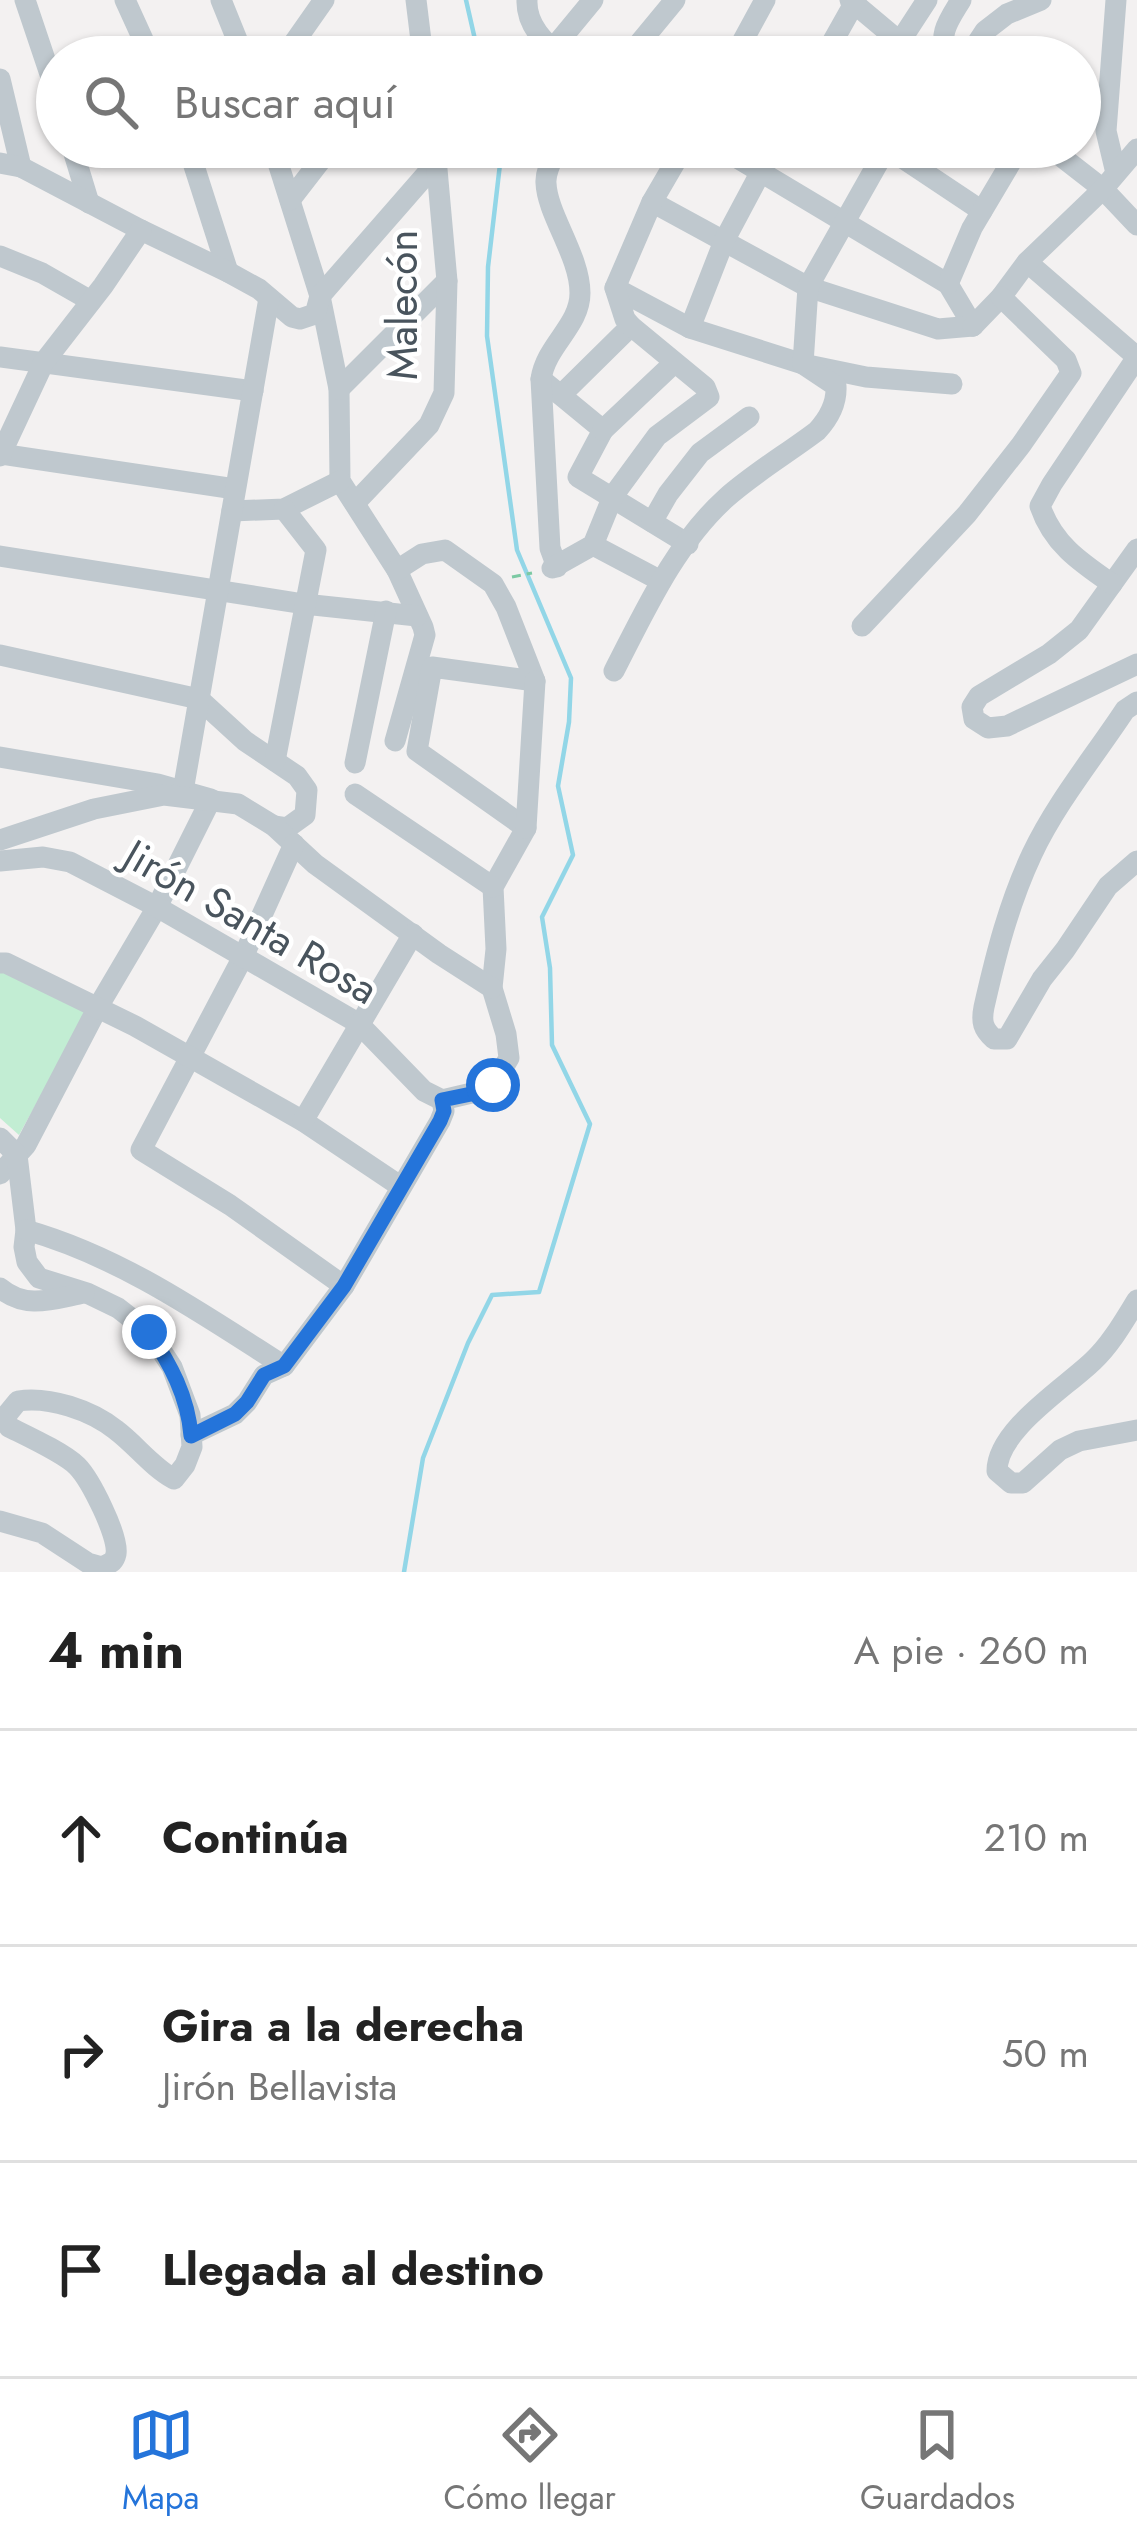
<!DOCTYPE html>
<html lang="es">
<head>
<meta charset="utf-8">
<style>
	:root { --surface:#fff; --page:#f2f2f2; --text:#222; --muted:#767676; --line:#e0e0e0; --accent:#2474da }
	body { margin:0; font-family:Jost,sans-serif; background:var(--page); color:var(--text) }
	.stop { position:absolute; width:36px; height:36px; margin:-27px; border:9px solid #2474da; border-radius:50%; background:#fff }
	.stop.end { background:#2474da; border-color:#fff; box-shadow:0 3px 12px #0008 }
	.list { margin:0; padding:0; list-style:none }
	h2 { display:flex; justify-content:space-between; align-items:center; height:156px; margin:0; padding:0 48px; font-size:51px }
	h2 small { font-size:39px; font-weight:400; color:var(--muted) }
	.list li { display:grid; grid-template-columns:78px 1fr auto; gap:36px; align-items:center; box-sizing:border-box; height:216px; padding:0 48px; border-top:3px solid var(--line) }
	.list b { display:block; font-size:45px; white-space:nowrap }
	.list p { margin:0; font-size:39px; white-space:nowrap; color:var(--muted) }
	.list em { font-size:39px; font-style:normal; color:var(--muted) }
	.icon { flex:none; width:66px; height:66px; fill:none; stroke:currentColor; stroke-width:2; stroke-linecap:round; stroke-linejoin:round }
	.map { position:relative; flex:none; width:1137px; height:1572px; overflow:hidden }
	.search { position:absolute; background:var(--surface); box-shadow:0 3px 9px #0004; left:36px; right:36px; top:36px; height:132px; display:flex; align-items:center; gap:30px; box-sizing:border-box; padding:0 42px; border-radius:66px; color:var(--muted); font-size:45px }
	.sheet { height:804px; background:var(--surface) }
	nav { display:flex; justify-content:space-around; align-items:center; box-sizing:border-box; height:168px; border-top:3px solid var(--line); background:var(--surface); font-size:33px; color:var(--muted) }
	nav a { display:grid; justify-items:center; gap:6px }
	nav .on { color:var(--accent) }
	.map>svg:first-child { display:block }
</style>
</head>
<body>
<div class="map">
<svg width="1137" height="1572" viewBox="0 0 1137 1572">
	<rect width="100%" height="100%" fill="#f3f1f1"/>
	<polygon fill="#c2edd3" points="0,971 89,1008 19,1135 0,1118"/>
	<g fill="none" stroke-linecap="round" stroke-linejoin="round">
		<g stroke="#92d6e7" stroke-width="4.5">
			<polyline points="466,0 479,57"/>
			<polyline points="404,1572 423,1458 468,1343 492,1295 539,1292 590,1124 552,1045 550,968 542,917 573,855 558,786 569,722 571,678 517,550 487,336 488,267 502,147"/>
		</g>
		<polyline stroke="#7cc9a3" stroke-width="3" stroke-dasharray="9 6" stroke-linecap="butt" points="512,577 532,573"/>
		<g stroke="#bfc8ce" stroke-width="21">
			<polyline points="25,0 57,95"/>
			<polyline points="125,0 151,57"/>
			<polyline points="221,0 244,57"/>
			<polyline points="416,0 423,57"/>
			<path d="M 527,0 C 526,24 544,44 564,57"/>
			<polyline points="850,0 918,57"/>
			<polyline points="1116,0 1106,131 1116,173"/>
			<polyline points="899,43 927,0"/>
			<polyline points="284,57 324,0"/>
			<polyline points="546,57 593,0"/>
			<polyline points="628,57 675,0"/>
			<polyline points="734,57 765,0"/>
			<polyline points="824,57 856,0"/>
			<path d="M 948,57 C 937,34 949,20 961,0"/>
			<polyline points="968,57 985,31 1007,14 1041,0"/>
			<polyline points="0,79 21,167"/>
			<polyline points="72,147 89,203"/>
			<polyline points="188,147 228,272"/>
			<polyline points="273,147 320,296 339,389 340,481 397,570 423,627 425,635 395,741"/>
			<polyline points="719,147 948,284 973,326"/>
			<polyline points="886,147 982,211"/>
			<polyline points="1049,147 1103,189 1137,225"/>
			<polyline points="0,163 21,167 141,230 228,272 259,289 292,317 300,319 312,315 316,311 320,296 437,162"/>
			<polyline points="290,200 331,147"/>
			<polyline points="652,202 808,287 938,329 973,326"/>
			<polyline points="0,256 42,273 91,301"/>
			<polyline points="1027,262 1137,357"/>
			<polyline points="948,284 972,228 1020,147"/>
			<polyline points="615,288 690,328 803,364 866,377 952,384"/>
			<polyline points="973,326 1001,297 1027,262 1103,189 1137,149"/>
			<polyline points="690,328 724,241 774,147"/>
			<polyline points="0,357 253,391"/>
			<polyline points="541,379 603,430 578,477 688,544"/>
			<polyline points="339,389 447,281"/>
			<polyline points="561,395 631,326"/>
			<polyline points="603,430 674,363"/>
			<polyline points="0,454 235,489"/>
			<polyline points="0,456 44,362 103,286 141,230"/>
			<polyline points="355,503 429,425 444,393 447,281 435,147"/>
			<polyline points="232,511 284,509 340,481"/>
			<polyline points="652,522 668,494 700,453 749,417"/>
			<polyline points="593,545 661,581"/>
			<polyline points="1137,549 1079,630 1049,654 979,696 972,707 974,719 988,728 1007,726 1137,664"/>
			<polyline points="0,556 304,604 417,616"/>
			<path d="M 557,567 L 550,548 L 541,379 C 546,345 580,326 580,293 C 580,256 547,214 546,183 C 545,171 553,158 558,147"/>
			<polyline points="552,568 593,545 613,496 657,436 709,397 705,387 631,326 625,319 615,288 652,202 684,147"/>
			<polyline points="397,570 422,554 445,550 493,584 506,607 535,681 432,667 417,751 526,828 493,887 496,949 492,988 506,1034 509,1058 493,1085 476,1092 442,1100"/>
			<path d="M 1112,584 C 1080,562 1053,544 1040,506 L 1052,484 L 1137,357"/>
			<polyline points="862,626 967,514 1021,445 1071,373 1066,360 1001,297"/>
			<polyline points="0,655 199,699 245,741 297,776 307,790 305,815 287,828 274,826"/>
			<path d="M 614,671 C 645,611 675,544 726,498 C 754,473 788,453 817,431 C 829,418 837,404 836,386 L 803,364 L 808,287 L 887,147"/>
			<path d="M 1137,702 L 1125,710 C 1094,757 1056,803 1032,854 C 1009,903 996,954 984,1007 C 981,1022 983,1029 994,1039 L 1007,1039 L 1042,979 L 1065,950 L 1108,886 L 1137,861"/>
			<polyline points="0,757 158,784 211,799 157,907 98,1007 26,1145 0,1174"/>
			<polyline points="275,761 316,550 284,509"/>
			<polyline points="355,763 386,611"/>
			<polyline points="183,791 269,298"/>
			<polyline points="355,794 493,887"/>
			<polyline points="526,828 535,681"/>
			<polyline points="0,840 94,809 164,795 238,804 274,826 315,864 439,954 492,988"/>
			<polyline points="294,844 244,955 141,1150 230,1205 344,1286"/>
			<polyline points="0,861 43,857 70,862 157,907 358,1023 424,1091 442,1100"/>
			<polyline points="0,963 6,963 135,1026 303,1121 400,1186"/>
			<polyline points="303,1121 413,934"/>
			<path d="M 0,1138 L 17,1155 L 26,1230 L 24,1247 L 27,1262 L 39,1278 L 87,1293 L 118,1308 L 149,1332 L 172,1367 L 190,1415 L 192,1447 L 185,1465 L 174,1479 C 152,1467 136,1445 116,1430 C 91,1410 49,1396 18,1401 L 5,1417 L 9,1427 C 27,1436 64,1453 77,1466 C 90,1479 119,1536 116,1554 C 114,1563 110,1563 102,1567 L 88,1563 L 42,1533 L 0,1521"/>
			<path d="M 26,1230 C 121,1257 201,1313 284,1366 L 344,1286 L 440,1121 L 444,1111 L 442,1100"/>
			<path d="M 0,1288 C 26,1310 53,1299 84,1293"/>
			<path d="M 1137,1300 C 1124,1321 1111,1344 1093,1361 C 1065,1388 997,1430 997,1471 L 1011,1483 L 1023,1483 L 1060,1450 L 1079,1441 L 1137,1430"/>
			<polyline points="191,1435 235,1414 247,1402 264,1375 284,1366"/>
		</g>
	</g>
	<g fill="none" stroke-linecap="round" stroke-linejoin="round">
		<path stroke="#2474da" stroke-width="15" d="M 149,1332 C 170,1364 188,1396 191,1436 L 235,1414 L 247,1402 L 264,1375 L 284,1366 L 344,1286 L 440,1121 L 444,1111 L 442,1100 L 476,1093 L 493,1085"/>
	</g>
	<g text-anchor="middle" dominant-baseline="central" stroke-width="9" stroke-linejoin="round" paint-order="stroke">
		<g font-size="42" fill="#49545d" stroke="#fff">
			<text transform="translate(402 305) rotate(-90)">Malecón</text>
			<text transform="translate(251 922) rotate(30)">Jirón Santa Rosa</text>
		</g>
	</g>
</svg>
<div class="stop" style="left:493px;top:1085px"></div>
<div class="stop end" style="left:149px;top:1332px"></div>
<div class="search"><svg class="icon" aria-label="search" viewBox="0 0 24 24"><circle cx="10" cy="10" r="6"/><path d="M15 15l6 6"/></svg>Buscar aquí</div>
</div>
<section class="sheet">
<h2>4 min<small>A pie · 260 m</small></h2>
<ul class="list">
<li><svg class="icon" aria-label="ahead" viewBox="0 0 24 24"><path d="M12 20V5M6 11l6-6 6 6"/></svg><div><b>Continúa</b></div><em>210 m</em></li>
<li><svg class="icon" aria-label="right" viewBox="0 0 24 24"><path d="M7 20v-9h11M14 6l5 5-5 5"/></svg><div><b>Gira a la derecha</b><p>Jirón Bellavista</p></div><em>50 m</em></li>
<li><svg class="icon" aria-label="arrive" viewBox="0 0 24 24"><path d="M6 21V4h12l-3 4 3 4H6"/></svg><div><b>Llegada al destino</b></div></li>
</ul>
</section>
<nav>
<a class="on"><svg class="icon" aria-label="map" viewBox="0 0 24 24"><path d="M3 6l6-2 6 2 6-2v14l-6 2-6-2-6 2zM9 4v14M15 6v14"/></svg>Mapa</a>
<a><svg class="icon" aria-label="directions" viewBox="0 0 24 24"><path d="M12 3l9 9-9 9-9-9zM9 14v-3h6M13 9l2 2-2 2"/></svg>Cómo llegar</a>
<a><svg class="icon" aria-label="saved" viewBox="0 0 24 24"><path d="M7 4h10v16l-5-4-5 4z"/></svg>Guardados</a>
</nav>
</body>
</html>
